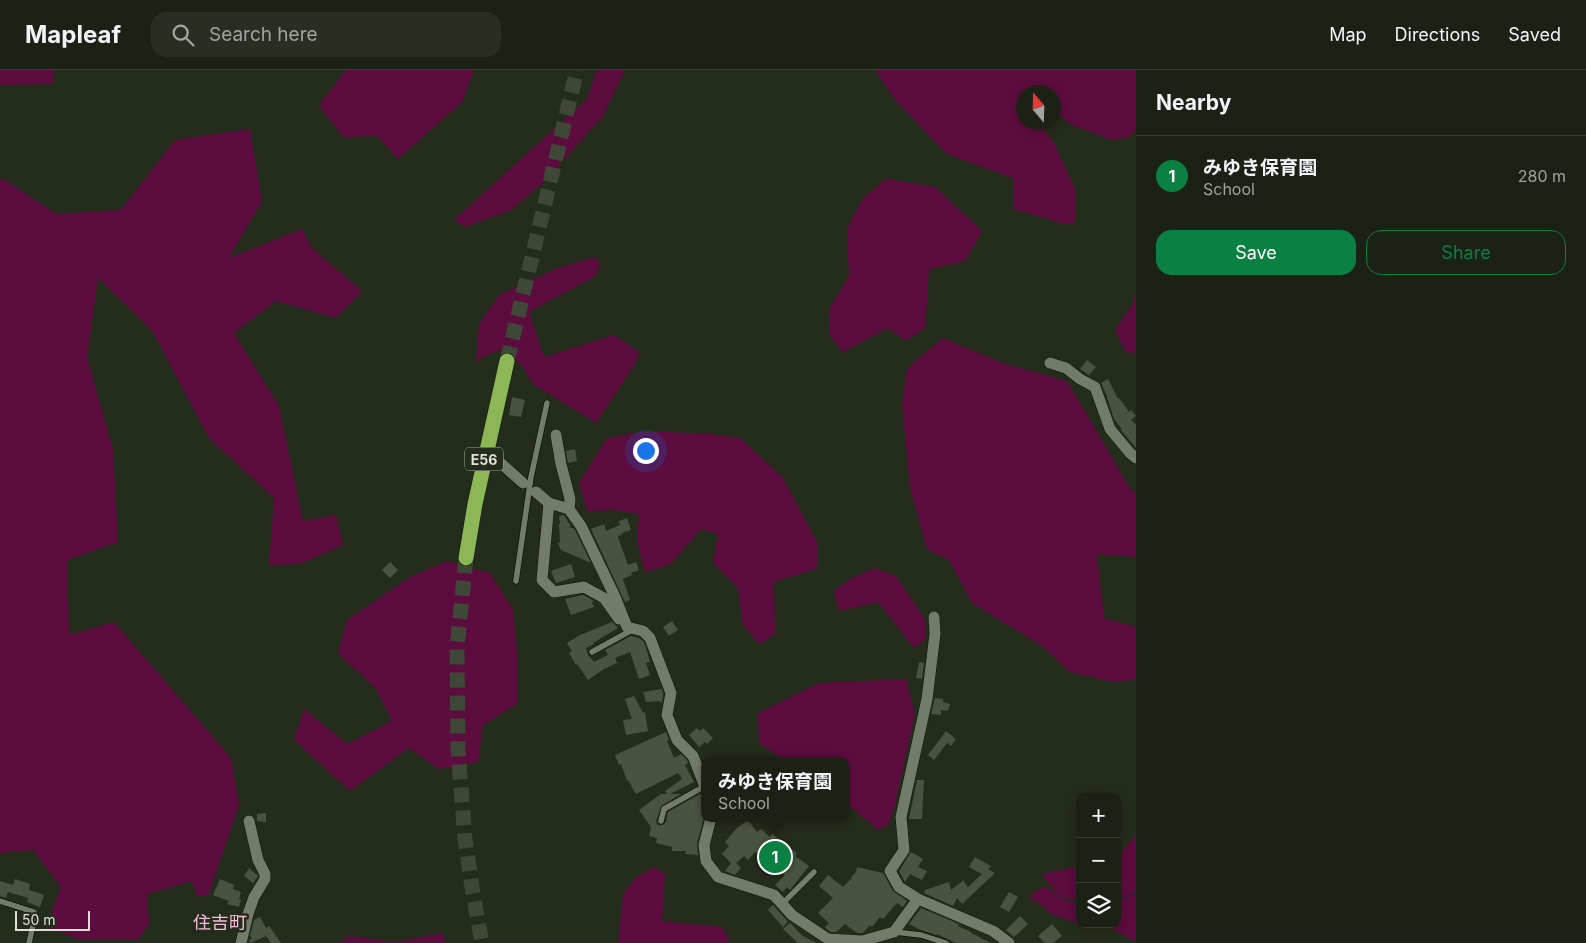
<!DOCTYPE html>
<html lang="en">
<head>
<meta charset="utf-8">
<style>
	:root { --surface:#1b2114; --page:#282e22; --text:#f1f3f6; --muted:#a0a3a0; --line:#393e34; --accent:#0b8043 }
	body { margin:0; font-family:Inter,"Noto Sans JP",sans-serif; background:var(--page); color:var(--text) }
	.controls { position:absolute; right:15px; bottom:15px; display:grid; overflow:hidden; border-radius:10px; box-shadow:0 2px 12px #0003 }
	.controls button { width:45px; height:45px; display:grid; place-items:center; padding:0; border:0; border-bottom:1px solid var(--line); background:var(--surface); color:var(--text); font:25px sans-serif }
	.compass { position:absolute; left:1016px; top:15px; width:45px; height:45px; border-radius:50%; background:var(--surface); box-shadow:0 2px 12px #0003; rotate:341deg }
	.scale { position:absolute; left:15px; bottom:12px; width:75px; box-sizing:border-box; padding-left:5px; border:2px solid #dbe1d6; border-top:0; font-size:14px; line-height:18px; white-space:nowrap; color:#dbe1d6; -webkit-text-stroke:4px #242c1b; paint-order:stroke }
	.you { position:absolute; left:645px; top:380px; width:18px; height:18px; margin:-12px; border:4px solid #fff; border-radius:50%; background:#1a73e8; box-shadow:0 0 0 8px #1a73e833 }
	.badge { display:grid; place-items:center; width:32px; height:32px; border-radius:50%; background:var(--accent); color:#fff; font-size:16px; font-weight:700 }
	.pin { position:absolute; translate:-50% -50%; border:2px solid #fff; box-shadow:0 1px 5px #0006 }
	.popup { position:absolute; left:701px; top:687px; width:148px; height:65px; box-sizing:border-box; display:grid; place-content:center; border-radius:10px; background:var(--surface); filter:drop-shadow(0 1px 4px #0005); font-size:16px; white-space:nowrap; color:var(--muted) }
	.popup b { font-size:19px; color:var(--text) }
	.popup::after { content:''; position:absolute; left:50%; top:100%; margin-left:-10px; border:10px solid transparent; border-top-color:var(--surface) }
	.list { margin:0; padding:0; list-style:none }
	h2 { display:flex; justify-content:space-between; align-items:center; height:65px; margin:0; padding:0 20px; font-size:21px }
	h2 small { font-size:16px; font-weight:400; color:var(--muted) }
	.list li { display:grid; grid-template-columns:32px 1fr auto; gap:15px; align-items:center; box-sizing:border-box; height:80px; padding:0 20px; border-top:1px solid var(--line) }
	.list b { display:block; font-size:19px; white-space:nowrap }
	.list p { margin:0; font-size:16px; white-space:nowrap; color:var(--muted) }
	.list em { font-size:16px; font-style:normal; color:var(--muted) }
	.actions { display:flex; gap:10px; padding:15px 20px }
	.actions a { flex:1; padding:11px 0; border:1px solid var(--accent); border-radius:15px; text-align:center; font-size:18px; color:var(--accent) }
	.actions .main { background:var(--accent); color:#fff }
	.icon { flex:none; width:28px; height:28px; fill:none; stroke:currentColor; stroke-width:2; stroke-linecap:round; stroke-linejoin:round }
	.map { position:relative; flex:none; width:1136px; height:873px; overflow:hidden }
	header { display:flex; align-items:center; gap:30px; box-sizing:border-box; height:70px; padding:0 25px; background:var(--surface); border-bottom:1px solid var(--line) }
	header strong { font-size:24px }
	nav { display:flex; gap:28px; margin-inline-start:auto; font-size:18px }
	.search { width:350px; height:45px; background:var(--page); display:flex; align-items:center; gap:12px; box-sizing:border-box; padding:0 18px; border-radius:15px; color:var(--muted); font-size:19px }
	main { display:flex }
	aside { flex:1; background:var(--surface) }
	.map>svg:first-child { display:block }
</style>
</head>
<body>
<header>
<strong>Mapleaf</strong>
<div class="search"><svg class="icon" aria-label="search" viewBox="0 0 24 24"><circle cx="10" cy="10" r="6"/><path d="M15 15l6 6"/></svg>Search here</div>
<nav><a>Map</a><a>Directions</a><a>Saved</a></nav>
</header>
<main>
<div class="map">
<svg width="1136" height="873" viewBox="0 0 1136 873">
	<rect width="100%" height="100%" fill="#242c1b"/>
	<g fill="#5d0c3f">
		<polygon points="0,0 54,0 54,14 0,15"/>
		<polygon points="346,0 474,0 462,32 398,89 377,66 343,67 319,35"/>
		<polygon points="597,0 625,0 603,46 545,111 511,140 465,157 454,150 587,29"/>
		<polygon points="875,0 1136,0 1136,60 1130,67 1112,70 1070,54 1054,40 1054,22 1024,22 1024,52 1039,53 1054,73 1075,119 1075,152 1065,154 1013,139 1013,108 947,84 896,31"/>
		<polygon points="250,59 262,131 229,188 302,159 312,178 362,221 336,248 276,231 234,263 279,336 303,451 336,445 343,475 300,494 269,495 274,428 209,368 153,262 98,208 87,287 113,380 118,472 67,490 69,565 114,552 231,688 239,735 208,826 197,826 192,811 147,824 149,854 138,870 81,870 46,857 61,817 33,780 0,783 0,109 5,110 56,144 121,140 175,70"/>
		<polygon points="886,109 935,117 982,161 965,191 929,199 925,258 906,271 888,258 843,282 830,266 829,239 850,204 847,187 848,157 863,128"/>
		<polygon points="595,187 600,193 596,206 529,242 544,287 614,265 639,282 635,294 596,353 533,314 520,293 497,280 476,291 479,254 499,225 558,198"/>
		<polygon points="1136,221 1136,284 1125,281 1115,260 1133,233"/>
		<polygon points="943,268 1005,294 1067,311 1131,420 1136,422 1136,487 1097,484 1104,548 1136,557 1136,609 1115,612 1070,602 1042,576 972,533 949,490 927,479 910,418 902,335 907,298"/>
		<polygon points="646,361 711,364 740,368 783,408 818,474 818,498 774,512 775,564 759,574 743,555 738,518 713,493 718,464 701,459 671,494 645,502 637,471 639,444 615,440 587,441 579,413 607,368"/>
		<polygon points="447,491 490,503 513,540 517,583 517,634 483,655 478,692 439,699 409,678 350,721 294,670 304,639 347,674 392,651 376,619 338,583 347,550 410,507"/>
		<polygon points="874,498 896,506 925,549 926,569 914,578 878,532 839,541 834,521 850,509"/>
		<polygon points="906,609 915,644 895,734 889,754 878,760 845,732 845,691 786,691 759,673 758,643 819,613"/>
		<polygon points="1136,764 1136,823 1117,828 1117,788"/>
		<polygon points="1080,796 1080,831 1058,826 1042,804"/>
		<polygon points="654,797 665,804 662,851 722,857 730,870 724,873 618,873 623,825 635,808"/>
		<path d="M 1045,816 C 1056,825 1065,833 1080,833 L 1080,853 L 1077,853 L 1052,844 L 1029,826 Z"/>
		<polygon points="1136,824 1136,872 1105,854 1117,854 1117,830"/>
		<polygon points="443,863 446,873 339,873 350,866 395,872"/>
	</g>
	<g fill="#4a5341">
		<polygon points="1087,290 1096,297 1089,305 1080,299"/>
		<polygon points="1108,309 1118,329 1119,328 1129,342 1131,340 1136,346 1131,350 1136,355 1136,378 1121,360 1122,359 1114,349 1106,324 1101,313"/>
		<polygon points="512,327 525,330 521,347 509,345"/>
		<polygon points="575,379 577,391 568,393 566,381"/>
		<polygon points="564,445 567,450 568,453 570,453 570,458 573,458 575,460 591,493 561,480 558,473 560,472 559,454 560,454 559,446"/>
		<polygon points="627,448 631,460 622,463 622,465 618,466 619,470 628,495 636,492 639,500 631,503 632,505 623,509 630,530 625,532 591,459 604,454 606,461 620,455 619,451"/>
		<polygon points="390,492 398,500 390,508 382,500"/>
		<polygon points="571,494 575,507 556,513 551,501"/>
		<polygon points="583,525 594,531 592,532 594,537 571,545 565,529"/>
		<polygon points="672,551 678,560 669,566 663,557"/>
		<polygon points="612,552 618,558 593,573 594,574 586,578 588,585 594,592 608,585 605,580 631,566 639,568 644,572 646,578 650,592 646,593 650,605 639,609 630,582 615,588 617,593 604,599 588,610 577,594 576,595 569,583 572,581 567,573 580,565"/>
		<polygon points="919,592 924,593 922,609 916,608"/>
		<polygon points="662,619 663,624 662,633 660,631 646,632 643,622"/>
		<polygon points="634,626 643,643 645,642 648,661 626,665 623,650 632,649 625,629"/>
		<polygon points="935,628 943,629 943,632 950,634 948,641 941,640 941,645 931,644"/>
		<polygon points="697,658 700,661 703,658 713,668 707,674 705,672 699,677 689,665"/>
		<polygon points="946,661 956,669 951,676 947,673 934,690 928,685"/>
		<polygon points="666,662 669,670 667,671 674,688 681,684 687,690 688,693 685,695 694,712 670,724 681,724 661,736 656,752 658,755 663,755 666,752 668,742 700,724 705,724 705,744 697,773 698,785 685,784 686,781 672,781 672,777 656,773 657,768 649,766 651,757 639,740 661,724 667,724 665,721 682,709 678,703 636,724 628,710 627,711 621,694 619,695 615,685"/>
		<polygon points="917,710 924,710 922,749 909,749"/>
		<polygon points="266,743 266,752 257,751 257,744"/>
		<polygon points="748,750 757,762 761,759 770,767 772,764 797,783 795,786 809,796 790,820 787,817 783,822 775,815 785,805 755,782 748,790 744,786 736,793 741,798 735,805 725,801 731,793 722,784 729,776 725,772 737,758"/>
		<polygon points="911,782 923,789 918,797 927,801 922,810 910,804 905,812 899,801"/>
		<polygon points="975,787 991,796 988,799 995,803 962,834 957,828 953,836 924,823 925,820 949,812 951,820 964,810 964,812 968,817 982,804 969,797"/>
		<polygon points="857,797 883,803 893,821 907,831 903,837 897,833 883,849 880,847 872,857 870,855 863,863 857,863 845,854 836,862 830,862 825,857 829,853 818,843 833,828 819,816 828,805 843,817 852,808 851,807 856,802"/>
		<polygon points="249,798 258,806 253,813 244,806"/>
		<polygon points="15,809 30,814 29,820 44,825 40,837 27,832 28,828 8,822 6,828 0,826 0,811 13,815"/>
		<polygon points="220,809 234,815 233,819 241,822 239,829 241,830 239,837 227,834 229,831 213,825"/>
		<polygon points="1009,822 1018,827 1009,842 1000,837"/>
		<polygon points="773,835 788,852 783,857 768,840"/>
		<polygon points="921,838 959,854 958,856 971,862 971,863 991,873 956,873 937,864 937,865 921,860 909,854"/>
		<polygon points="1020,846 1028,854 1014,867 1006,860"/>
		<polygon points="260,847 266,858 269,856 281,873 271,873 266,866 250,873 249,871 252,868 250,866 254,850"/>
		<polygon points="790,853 803,866 816,873 798,873 783,859"/>
		<polygon points="1052,854 1062,866 1053,873 1045,873 1038,866"/>
	</g>
	<g fill="none" stroke-linecap="round" stroke-linejoin="round">
		<g stroke="#3f4737" stroke-width="15" stroke-dasharray="15 8" stroke-linecap="butt">
			<polyline points="507,291 577,0"/>
			<polyline points="466,488 457,578 458,679 465,769 472,817 482,873"/>
		</g>
		<g stroke="#0d1405" stroke-width="7">
			<g id="service">
				<polyline points="516,511 531,407 547,333"/>
				<polyline points="592,582 632,560"/>
				<polyline points="661,751 664,739 705,716"/>
				<polyline points="0,831 34,842 35,846 29,873"/>
				<polyline points="782,834 814,802"/>
				<polyline points="895,862 921,865 946,873"/>
			</g>
		</g>
		<g stroke="#0d1405" stroke-width="12">
			<g id="minor">
				<polyline points="1050,293 1066,298 1080,309 1095,317 1110,359 1130,383 1136,388"/>
				<polyline points="556,365 561,394 570,429 569,439"/>
				<polyline points="496,389 523,413"/>
				<polyline points="536,422 549,433 569,439 581,456 616,529 627,557 643,561 650,568 671,623 667,645 677,670 693,686 705,717"/>
				<polyline points="549,433 542,510 554,522 584,517 604,528 619,549"/>
				<polyline points="711,748 704,775 706,791 718,807 774,825 792,845 828,869 862,871 894,862 918,829 993,861 1009,873"/>
				<polyline points="918,829 899,817 890,801 904,780 901,747 927,629 935,564 934,547"/>
				<polyline points="241,873 248,844 254,827 265,809 265,804 258,790 249,751"/>
			</g>
		</g>
		<g stroke="#0d1405" stroke-width="16">
			<polyline id="motorway" points="466,488 475,434 507,291"/>
		</g>
		<use href="#service" stroke="#727c68" stroke-width="5.5"/>
		<use href="#minor" stroke="#727c68" stroke-width="11"/>
		<use href="#motorway" stroke="#8bb757" stroke-width="15"/>
	</g>
	<g text-anchor="middle" dominant-baseline="central" stroke-width="5" stroke-linejoin="round" paint-order="stroke">
		<rect fill="#242c1b" stroke="#a4ab9e" stroke-width="1" x="465" y="377.5" width="38" height="23" rx="4"/>
		<g font-size="14" font-weight="bold" fill="#dbe1d6">
			<text x="484" y="389">E56</text>
		</g>
		<g font-size="18" fill="#f9bcda" stroke="#242c1b">
			<text x="220" y="852">住吉町</text>
		</g>
	</g>
</svg>
<div class="controls">
<button>+</button>
<button>−</button>
<button><svg class="icon" aria-label="layers" viewBox="0 0 24 24"><path d="M12 4l9 5-9 5-9-5zM3 14l9 5 9-5"/></svg></button>
</div>
<svg class="compass" viewBox="-18 -18 36 36"><path d="M0-13l5 13h-10z" fill="#e53935"/><path d="M0 13l5-13h-10z" fill="#a0a3a0"/></svg>
<div class="scale">50 m</div>
<div class="you"></div>
<div class="pin badge" style="left:775px;top:787px">1</div>
<div class="popup"><b>みゆき保育園</b>School</div>
</div>
<aside>
<h2>Nearby<small></small></h2>
<ul class="list">
<li><span class="badge">1</span><div><b>みゆき保育園</b><p>School</p></div><em>280 m</em></li>
</ul>
<div class="actions"><a class="main">Save</a><a>Share</a></div>
</aside>
</main>
</body>
</html>
